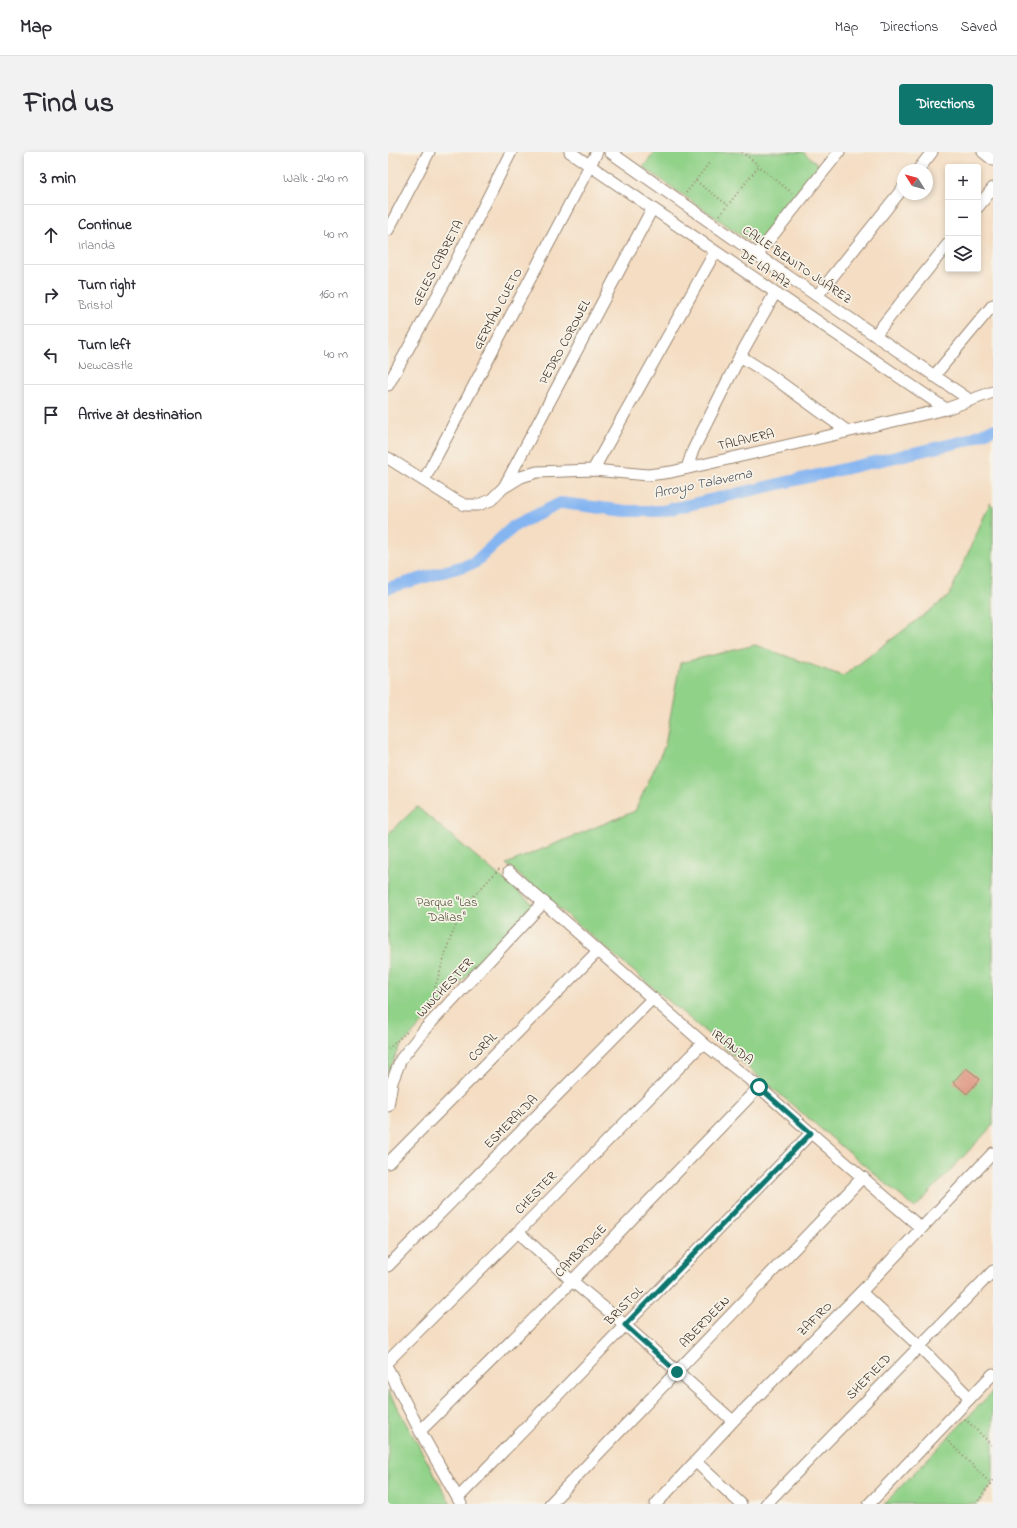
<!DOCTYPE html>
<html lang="en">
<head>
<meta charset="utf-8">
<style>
	:root { --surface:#fff; --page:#f2f2f3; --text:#2b2b33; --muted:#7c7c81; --line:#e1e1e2; --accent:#0f766e }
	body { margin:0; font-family:"Indie Flower",sans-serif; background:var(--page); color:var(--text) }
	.controls { position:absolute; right:12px; top:12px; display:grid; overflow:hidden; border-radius:4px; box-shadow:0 2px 6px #0003 }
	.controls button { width:36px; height:36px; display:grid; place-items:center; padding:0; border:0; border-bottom:1px solid var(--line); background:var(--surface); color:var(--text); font:20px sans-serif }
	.compass { position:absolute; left:509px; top:12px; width:36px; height:36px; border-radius:50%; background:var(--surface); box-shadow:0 2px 6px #0003; rotate:307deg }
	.stop { position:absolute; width:12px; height:12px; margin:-9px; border:3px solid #0f766e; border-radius:50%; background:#fff }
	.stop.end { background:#0f766e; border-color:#fff; box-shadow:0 1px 4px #0008 }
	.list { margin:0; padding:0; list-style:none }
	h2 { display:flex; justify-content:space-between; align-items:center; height:52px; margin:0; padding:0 16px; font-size:17px }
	h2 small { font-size:13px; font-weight:400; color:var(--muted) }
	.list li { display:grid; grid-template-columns:26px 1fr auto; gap:12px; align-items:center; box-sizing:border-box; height:60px; padding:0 16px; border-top:1px solid var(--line) }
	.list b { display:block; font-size:15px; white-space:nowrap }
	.list p { margin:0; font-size:13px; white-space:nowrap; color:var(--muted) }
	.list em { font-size:13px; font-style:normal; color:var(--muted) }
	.icon { flex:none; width:22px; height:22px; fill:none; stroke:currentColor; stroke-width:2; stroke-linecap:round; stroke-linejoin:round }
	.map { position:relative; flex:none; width:605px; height:1352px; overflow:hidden; border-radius:4px }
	header { display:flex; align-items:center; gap:24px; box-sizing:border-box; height:56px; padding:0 20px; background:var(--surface); border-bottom:1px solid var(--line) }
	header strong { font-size:19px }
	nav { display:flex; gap:22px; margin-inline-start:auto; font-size:14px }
	.intro { display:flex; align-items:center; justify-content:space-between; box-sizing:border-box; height:96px; padding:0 24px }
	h1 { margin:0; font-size:28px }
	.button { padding:10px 18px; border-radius:4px; background:var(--accent); color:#fff; font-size:14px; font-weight:700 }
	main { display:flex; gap:24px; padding:0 24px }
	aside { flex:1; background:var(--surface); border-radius:4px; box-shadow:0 2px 6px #0003 }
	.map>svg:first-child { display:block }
</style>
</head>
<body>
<header>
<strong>Map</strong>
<nav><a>Map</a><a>Directions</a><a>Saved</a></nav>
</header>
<div class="intro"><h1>Find us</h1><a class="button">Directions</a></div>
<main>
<aside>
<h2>3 min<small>Walk · 240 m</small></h2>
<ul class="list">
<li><svg class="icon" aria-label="ahead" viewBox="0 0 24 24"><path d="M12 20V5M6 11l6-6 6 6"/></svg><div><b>Continue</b><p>Irlanda</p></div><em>40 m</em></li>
<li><svg class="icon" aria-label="right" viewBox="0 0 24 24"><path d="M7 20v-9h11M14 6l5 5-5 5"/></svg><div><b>Turn right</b><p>Bristol</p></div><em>160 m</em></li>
<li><svg class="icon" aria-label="left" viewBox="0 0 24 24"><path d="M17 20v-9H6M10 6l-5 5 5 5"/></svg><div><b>Turn left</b><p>Newcastle</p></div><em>40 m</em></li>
<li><svg class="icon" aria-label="arrive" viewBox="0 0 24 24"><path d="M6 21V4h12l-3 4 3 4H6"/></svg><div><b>Arrive at destination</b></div></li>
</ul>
</aside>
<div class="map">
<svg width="605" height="1352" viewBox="0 0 605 1352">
	<rect width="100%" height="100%" fill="#f7f3e8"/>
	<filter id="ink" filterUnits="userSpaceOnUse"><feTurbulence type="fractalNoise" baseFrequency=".025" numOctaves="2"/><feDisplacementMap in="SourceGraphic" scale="8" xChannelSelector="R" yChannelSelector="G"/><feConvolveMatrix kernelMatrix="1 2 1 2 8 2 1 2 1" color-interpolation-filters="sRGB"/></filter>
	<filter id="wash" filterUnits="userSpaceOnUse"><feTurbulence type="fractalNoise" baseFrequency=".012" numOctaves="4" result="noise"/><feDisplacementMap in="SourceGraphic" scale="16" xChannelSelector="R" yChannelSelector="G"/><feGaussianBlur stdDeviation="0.9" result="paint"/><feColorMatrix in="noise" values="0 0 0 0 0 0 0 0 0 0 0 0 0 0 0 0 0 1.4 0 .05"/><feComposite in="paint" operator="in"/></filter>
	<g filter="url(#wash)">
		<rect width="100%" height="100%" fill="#f4ddc2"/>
		<g fill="#91d289" stroke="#667e54">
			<polygon points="267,0 415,0 433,15 376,88 367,93 255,15"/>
			<polygon points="602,351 605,354 605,973 527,1056 118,712 247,659 277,593 292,511 367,493 455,524 561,444"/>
			<polygon points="29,655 146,753 12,895 0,922 0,682"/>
			<polygon points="0,1239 63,1352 0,1352"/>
			<polygon points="605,1239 605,1331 590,1352 496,1352"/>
		</g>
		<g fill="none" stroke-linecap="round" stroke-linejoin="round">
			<polyline stroke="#85b5f1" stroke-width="12" points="0,436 86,411 126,374 173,351 238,359 274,359 577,289 605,277"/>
		</g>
		<g id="blocks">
			<polygon fill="#dc8f78" points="578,916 592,927 579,942 565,930"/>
		</g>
	</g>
	<g filter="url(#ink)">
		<use href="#blocks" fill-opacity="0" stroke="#988470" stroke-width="1"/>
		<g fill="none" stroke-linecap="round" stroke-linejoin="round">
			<g stroke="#988470" stroke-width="13">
				<g id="street">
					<polyline points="182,0 558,257"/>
					<polyline points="222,0 369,103 582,248"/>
					<polyline points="595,0 605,8"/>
					<polyline points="530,18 544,0"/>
					<polyline points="590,55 605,36"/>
					<polyline points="0,78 41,0"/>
					<polyline points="369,103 451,0"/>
					<polyline points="429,144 515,36"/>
					<polyline points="487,183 560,92"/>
					<polyline points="352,204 382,223 459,279"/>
					<polyline points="546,224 605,153"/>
					<polyline points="0,233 63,119 123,0"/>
					<polyline points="0,306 65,347 77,353 90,353 103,348 115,336 133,325 149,320 205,318 260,323 283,320 558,257 605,240"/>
					<polyline points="299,316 305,298 352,204 387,141"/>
					<polyline points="205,318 327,100"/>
					<polyline points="36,328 209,0"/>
					<polyline points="116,335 264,57"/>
					<polyline points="121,720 315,891 371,935 423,981 533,1076"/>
					<polyline points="0,954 4,930 13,907 37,877 156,750"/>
					<polyline points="0,1011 210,799"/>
					<polyline points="130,1080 184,1129 237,1173 345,1269"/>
					<polyline points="0,1114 265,846"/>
					<polyline points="473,1140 531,1194 582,1246"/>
					<polyline points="0,1209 130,1080 315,891"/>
					<polyline points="0,1217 32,1279 73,1352"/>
					<polyline points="32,1279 184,1129 371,935"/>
					<polyline points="308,1310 353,1352"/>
					<polyline points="70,1346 423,981"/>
					<polyline points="162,1352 475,1025"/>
					<polyline points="268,1352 345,1269 473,1140 605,1001"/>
					<polyline points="378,1352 605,1119"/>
					<polyline points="481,1352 605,1222"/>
				</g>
			</g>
			<g stroke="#988470" stroke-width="2" stroke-dasharray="1 3" stroke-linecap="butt">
				<polyline points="354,0 404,41"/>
				<polyline points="308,29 340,53"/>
				<polyline points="298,41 321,11"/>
				<polyline points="332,63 371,14"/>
				<polyline points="36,861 44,845 61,790 73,762 82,748 111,717"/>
				<polyline points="0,897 21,878"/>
				<polyline points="577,1267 605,1294"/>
				<polyline points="558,1287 603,1332"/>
				<polyline points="588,1352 605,1328"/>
			</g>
			<use href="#street" stroke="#fff" stroke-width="11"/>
		</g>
	</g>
	<g fill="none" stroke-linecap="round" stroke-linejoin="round" filter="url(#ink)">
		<polyline stroke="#0f766e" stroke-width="5" points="289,1220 237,1173 423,981 371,935"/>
	</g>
	<g text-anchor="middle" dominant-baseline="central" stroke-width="3.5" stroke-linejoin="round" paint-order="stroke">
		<g font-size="13" fill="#3b2a1e" stroke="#f7f3e8">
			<text transform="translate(50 111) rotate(-62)">GELES CABRETA</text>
			<text transform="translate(409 113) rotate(34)">CALLE BENITO JUÁREZ</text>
			<text transform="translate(377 117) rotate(34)">DE LA PAZ</text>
			<text transform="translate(110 157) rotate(-62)">GERMÁN CUETO</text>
			<text transform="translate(177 190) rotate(-62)">PEDRO CORONEL</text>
			<text transform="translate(358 288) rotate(-13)">TALAVERA</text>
			<text transform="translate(57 836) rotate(-47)">WINCHESTER</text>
			<text transform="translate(95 895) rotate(-45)">CORAL</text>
			<text transform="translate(344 895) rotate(38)">IRLANDA</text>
			<text transform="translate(123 970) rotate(-45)">ESMERALDA</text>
			<text transform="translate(148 1041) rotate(-46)">CHESTER</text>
			<text transform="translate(193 1099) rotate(-46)">CAMBRIDGE</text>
			<text transform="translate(236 1154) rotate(-46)">BRISTOL</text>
			<text transform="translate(427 1167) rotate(-45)">ZAFIRO</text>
			<text transform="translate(317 1170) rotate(-46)">ABERDEEN</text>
			<text transform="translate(481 1225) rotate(-46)">SHEFIELD</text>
		</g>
		<g font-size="13" fill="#505439" stroke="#f7f3e8">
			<text x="59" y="750">Parque "Las<tspan x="59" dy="15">Dalias"</tspan></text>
		</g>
		<g font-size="14" font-style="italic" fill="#51545d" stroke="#f7f3e8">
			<text transform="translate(315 332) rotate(-12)">Arroyo Talaverna</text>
		</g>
	</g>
</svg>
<div class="controls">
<button>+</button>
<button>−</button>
<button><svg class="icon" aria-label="layers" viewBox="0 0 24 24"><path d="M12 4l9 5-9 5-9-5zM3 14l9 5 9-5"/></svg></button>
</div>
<svg class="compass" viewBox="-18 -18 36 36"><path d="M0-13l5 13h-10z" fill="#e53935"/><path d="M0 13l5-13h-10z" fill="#7c7c81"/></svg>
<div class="stop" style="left:371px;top:935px"></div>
<div class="stop end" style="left:289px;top:1220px"></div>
</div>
</main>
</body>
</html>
